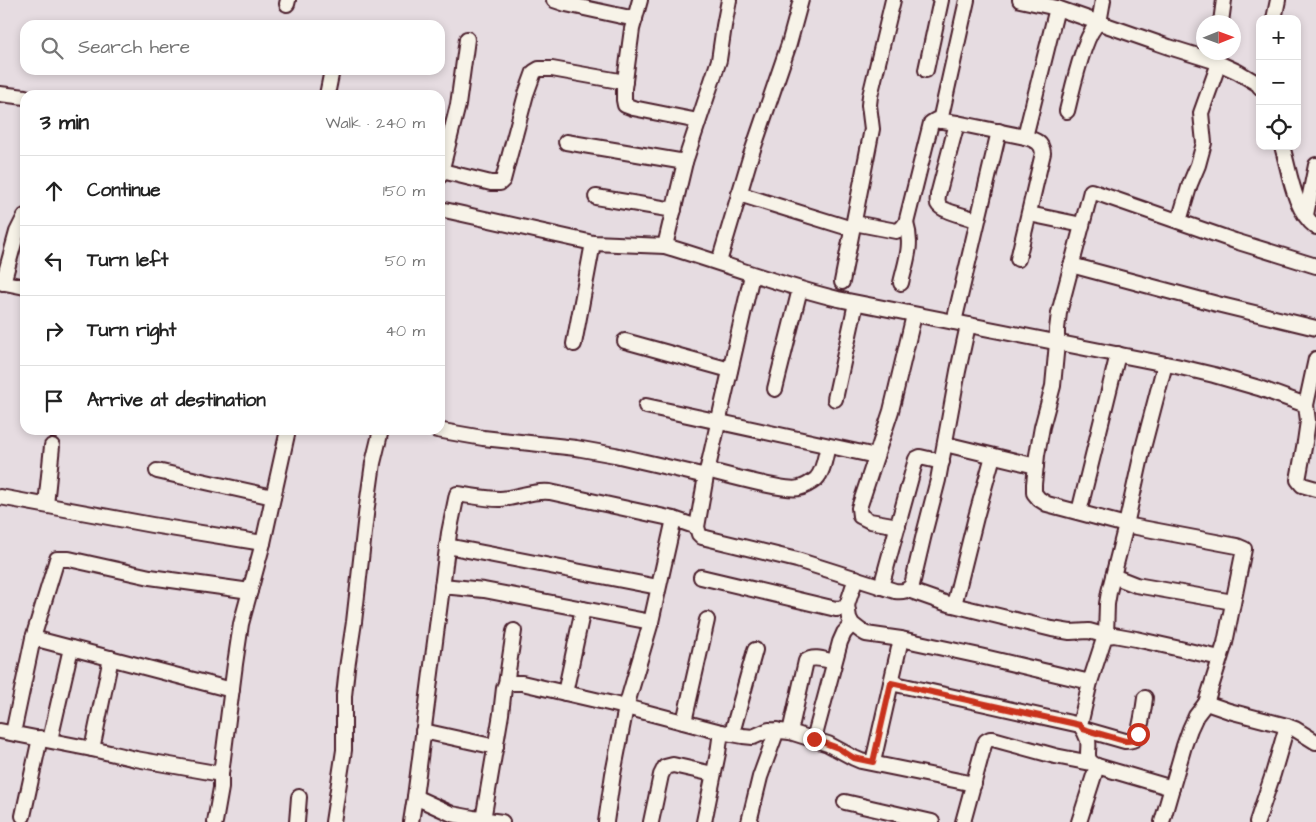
<!DOCTYPE html>
<html lang="en">
<head>
<meta charset="utf-8">
<style>
	:root { --surface:#fff; --page:#f2f2f2; --text:#222; --muted:#767676; --line:#e0e0e0 }
	body { margin:0; font-family:"Architects Daughter",sans-serif; background:var(--page); color:var(--text) }
	.controls { position:absolute; right:15px; top:15px; display:grid; overflow:hidden; border-radius:10px; box-shadow:0 2px 8px #0003 }
	.controls button { width:45px; height:45px; display:grid; place-items:center; padding:0; border:0; border-bottom:1px solid var(--line); background:var(--surface); color:var(--text); font:25px sans-serif }
	.compass { position:absolute; left:1196px; top:15px; width:45px; height:45px; border-radius:50%; background:var(--surface); box-shadow:0 2px 8px #0003; rotate:89deg }
	.stop { position:absolute; width:15px; height:15px; margin:-11px; border:4px solid #c8321e; border-radius:50%; background:#fff }
	.stop.end { background:#c8321e; border-color:#fff; box-shadow:0 1px 5px #0008 }
	.list { margin:0; padding:0; list-style:none }
	h2 { display:flex; justify-content:space-between; align-items:center; height:65px; margin:0; padding:0 20px; font-size:21px }
	h2 small { font-size:16px; font-weight:400; color:var(--muted) }
	.list li { display:grid; grid-template-columns:32px 1fr auto; gap:15px; align-items:center; box-sizing:border-box; height:70px; padding:0 20px; border-top:1px solid var(--line) }
	.list b { display:block; font-size:19px; white-space:nowrap }
	.list em { font-size:16px; font-style:normal; color:var(--muted) }
	.icon { flex:none; width:28px; height:28px; fill:none; stroke:currentColor; stroke-width:2; stroke-linecap:round; stroke-linejoin:round }
	.map { position:relative; flex:none; width:1316px; height:822px; overflow:hidden }
	.search { position:absolute; background:var(--surface); box-shadow:0 2px 8px #0003; left:20px; top:20px; width:425px; height:55px; display:flex; align-items:center; gap:12px; box-sizing:border-box; padding:0 18px; border-radius:15px; color:var(--muted); font-size:19px }
	.panel { position:absolute; background:var(--surface); box-shadow:0 2px 8px #0003; left:20px; top:90px; width:425px; height:345px; border-radius:15px }
	.map>svg:first-child { display:block }
</style>
</head>
<body>
<div class="map">
<svg width="1316" height="822" viewBox="0 0 1316 822">
	<rect width="100%" height="100%" fill="#e6dce1"/>
	<filter id="ink" filterUnits="userSpaceOnUse"><feTurbulence type="fractalNoise" baseFrequency=".02" numOctaves="2"/><feDisplacementMap in="SourceGraphic" scale="10" xChannelSelector="R" yChannelSelector="G"/><feConvolveMatrix kernelMatrix="1 2 1 2 8 2 1 2 1" color-interpolation-filters="sRGB"/></filter>
	<g filter="url(#ink)">
		<g fill="none" stroke-linecap="round" stroke-linejoin="round">
			<g stroke="#4a1f2b" stroke-width="18">
				<g id="minor">
					<polyline points="554,0 566,4 635,19"/>
					<polyline points="640,0 632,29 624,88 624,100 625,105 633,108 698,121"/>
					<path d="M 729,0 L 724,26 L 719,60 L 685,162 L 665,246 C 723,263 779,285 838,299 L 1176,366 L 1214,375 L 1259,388 L 1306,405 L 1316,359"/>
					<polyline points="1020,0 1057,8 1169,47 1214,61 1238,72 1258,84 1260,87"/>
					<polyline points="287,4 288,0"/>
					<polyline points="1274,19 1278,0"/>
					<polyline points="1221,22 1224,0"/>
					<polyline points="926,70 941,0"/>
					<polyline points="0,94 25,97"/>
					<polyline points="327,95 332,70"/>
					<path d="M 1067,111 C 1072,92 1084,32 1099,23 L 1103,0"/>
					<polyline points="940,121 967,0"/>
					<polyline points="566,142 685,162"/>
					<path d="M 1282,146 C 1290,172 1293,209 1316,227"/>
					<polyline points="442,171 491,183 500,183 503,180 526,94 534,72 539,69 552,69 625,82"/>
					<polyline points="440,176 458,105 467,39"/>
					<polyline points="739,194 852,229"/>
					<polyline points="596,197 674,210"/>
					<polyline points="440,209 593,243 665,246"/>
					<polyline points="1029,214 1082,225"/>
					<polyline points="1306,215 1316,165"/>
					<path d="M 977,220 C 969,217 941,211 938,204 C 937,201 938,198 938,195 L 957,123 L 1025,137 L 1057,8"/>
					<polyline points="1179,221 1190,184 1198,165 1204,143 1201,113 1219,63"/>
					<polyline points="854,223 896,231 901,229 906,223 931,123 936,120 957,123"/>
					<path d="M 1018,259 L 1043,153 C 1042,142 1035,140 1025,137"/>
					<polyline points="719,262 750,158 789,44 801,0"/>
					<polyline points="1071,265 1217,304 1316,328"/>
					<polyline points="1316,266 1235,241 1091,191 1059,313 1057,329 1057,343 1053,386 1042,427 1037,455 1034,484 1034,493 1039,499 1047,504 1126,525 1237,546 1244,549 1225,643 1206,703 1229,711 1287,726 1295,729 1316,742"/>
					<path d="M 752,275 L 706,476 L 697,527 L 699,534 L 702,537 L 797,560 L 895,591 C 903,592 907,591 912,585 L 924,534 L 938,480 L 958,371 L 968,325"/>
					<polyline points="0,282 25,287"/>
					<polyline points="842,282 872,129 869,105 870,96 893,0"/>
					<polyline points="3,283 17,232 25,216"/>
					<path d="M 901,283 C 906,261 913,245 906,223"/>
					<polyline points="954,322 999,131"/>
					<polyline points="625,341 730,370"/>
					<polyline points="574,344 593,243"/>
					<polyline points="775,389 800,289"/>
					<polyline points="835,399 856,303"/>
					<polyline points="1306,405 1308,421 1305,442 1298,480 1302,485 1316,489"/>
					<polyline points="646,406 876,456"/>
					<polyline points="437,430 483,438 576,448 615,455 706,476"/>
					<polyline points="945,444 1036,466"/>
					<path d="M 707,470 C 723,474 787,492 799,488 C 804,487 812,482 816,479 C 824,471 825,456 828,446"/>
					<polyline points="157,471 273,497"/>
					<polyline points="0,497 152,525 263,543"/>
					<polyline points="46,505 52,446"/>
					<polyline points="1079,512 1118,354"/>
					<polyline points="898,526 870,521 860,516 859,508 891,411 914,315"/>
					<polyline points="447,546 658,587"/>
					<polyline points="1113,576 1136,585 1233,602"/>
					<polyline points="701,577 836,609 844,608 847,605 856,578"/>
					<polyline points="442,586 484,590 651,622"/>
					<polyline points="881,587 916,459 920,457 942,462"/>
					<polyline points="908,590 945,603 1052,629 1070,632 1089,631 1107,636"/>
					<polyline points="847,605 849,618 852,624 861,631 866,634 901,639 980,656 1090,682 1102,645 1104,639 1107,636 1114,635 1136,639 1220,658"/>
					<polyline points="954,605 976,517 993,456"/>
					<polyline points="1106,635 1107,604 1109,592 1126,525 1143,448 1165,364"/>
					<polyline points="33,638 232,690"/>
					<path d="M 891,683 L 1080,725 C 1084,730 1086,734 1088,740 C 1090,752 1083,760 1097,766 L 1079,822"/>
					<polyline points="506,684 514,631"/>
					<polyline points="565,693 583,609"/>
					<polyline points="684,722 707,620"/>
					<polyline points="1080,725 1090,682"/>
					<path d="M 1083,729 L 1125,741 C 1129,741 1133,741 1136,738 C 1140,733 1144,706 1145,698"/>
					<polyline points="0,731 92,749 136,759 221,774"/>
					<polyline points="423,731 496,747"/>
					<path d="M 790,732 L 806,661 C 814,655 825,660 834,662"/>
					<polyline points="13,733 33,638 57,559 69,559 150,577 250,591"/>
					<polyline points="732,733 755,650"/>
					<polyline points="814,739 840,642 844,633 852,624"/>
					<polyline points="50,740 71,648"/>
					<polyline points="92,749 111,658"/>
					<polyline points="873,762 901,639"/>
					<polyline points="1097,766 1172,788"/>
					<path d="M 415,797 L 449,533 L 457,494 C 471,496 486,499 500,499 C 517,498 532,490 550,492 L 674,519 L 697,527"/>
					<polyline points="845,802 932,822"/>
					<polyline points="23,816 40,738"/>
					<polyline points="483,820 501,714 504,688 506,684 509,683 522,683 626,707 721,732 743,736 753,737 769,730 790,732 828,744 854,758 861,761 974,784"/>
					<polyline points="215,822 221,788 221,774 235,664 241,624 263,543 288,430"/>
					<polyline points="297,822 299,797"/>
					<polyline points="333,822 344,750 344,696 347,668 354,622 367,506 373,463 381,430"/>
					<polyline points="411,822 415,797 452,814 473,818 502,822"/>
					<polyline points="606,822 613,774 626,707 651,622 674,519"/>
					<polyline points="651,822 661,775 665,767 673,765 713,774"/>
					<polyline points="704,822 718,753 721,732"/>
					<polyline points="749,822 760,777 777,730"/>
					<polyline points="963,822 984,745 986,741 990,739 993,739 1055,756 1091,763"/>
					<polyline points="1162,822 1184,746 1190,729 1196,716 1206,703"/>
					<polyline points="1257,822 1273,774 1287,726"/>
				</g>
			</g>
			<use href="#minor" stroke="#f7f3e8" stroke-width="14"/>
		</g>
	</g>
	<g fill="none" stroke-linecap="round" stroke-linejoin="round" filter="url(#ink)">
		<path stroke="#c8321e" stroke-width="6" d="M 814,739 L 838,748 L 854,758 L 873,762 L 891,683 L 1080,725 L 1083,729 L 1125,741 C 1132,741 1135,740 1138,734"/>
	</g>
</svg>
<div class="controls">
<button>+</button>
<button>−</button>
<button><svg class="icon" aria-label="locate" viewBox="0 0 24 24"><circle cx="12" cy="12" r="6"/><path d="M12 2v4M12 18v4M2 12h4M18 12h4"/></svg></button>
</div>
<svg class="compass" viewBox="-18 -18 36 36"><path d="M0-13l5 13h-10z" fill="#e53935"/><path d="M0 13l5-13h-10z" fill="#767676"/></svg>
<div class="stop" style="left:1138px;top:734px"></div>
<div class="stop end" style="left:814px;top:739px"></div>
<div class="search"><svg class="icon" aria-label="search" viewBox="0 0 24 24"><circle cx="10" cy="10" r="6"/><path d="M15 15l6 6"/></svg>Search here</div>
<section class="panel">
<h2>3 min<small>Walk · 240 m</small></h2>
<ul class="list">
<li><svg class="icon" aria-label="ahead" viewBox="0 0 24 24"><path d="M12 20V5M6 11l6-6 6 6"/></svg><div><b>Continue</b></div><em>150 m</em></li>
<li><svg class="icon" aria-label="left" viewBox="0 0 24 24"><path d="M17 20v-9H6M10 6l-5 5 5 5"/></svg><div><b>Turn left</b></div><em>50 m</em></li>
<li><svg class="icon" aria-label="right" viewBox="0 0 24 24"><path d="M7 20v-9h11M14 6l5 5-5 5"/></svg><div><b>Turn right</b></div><em>40 m</em></li>
<li><svg class="icon" aria-label="arrive" viewBox="0 0 24 24"><path d="M6 21V4h12l-3 4 3 4H6"/></svg><div><b>Arrive at destination</b></div></li>
</ul>
</section>
</div>
</body>
</html>
